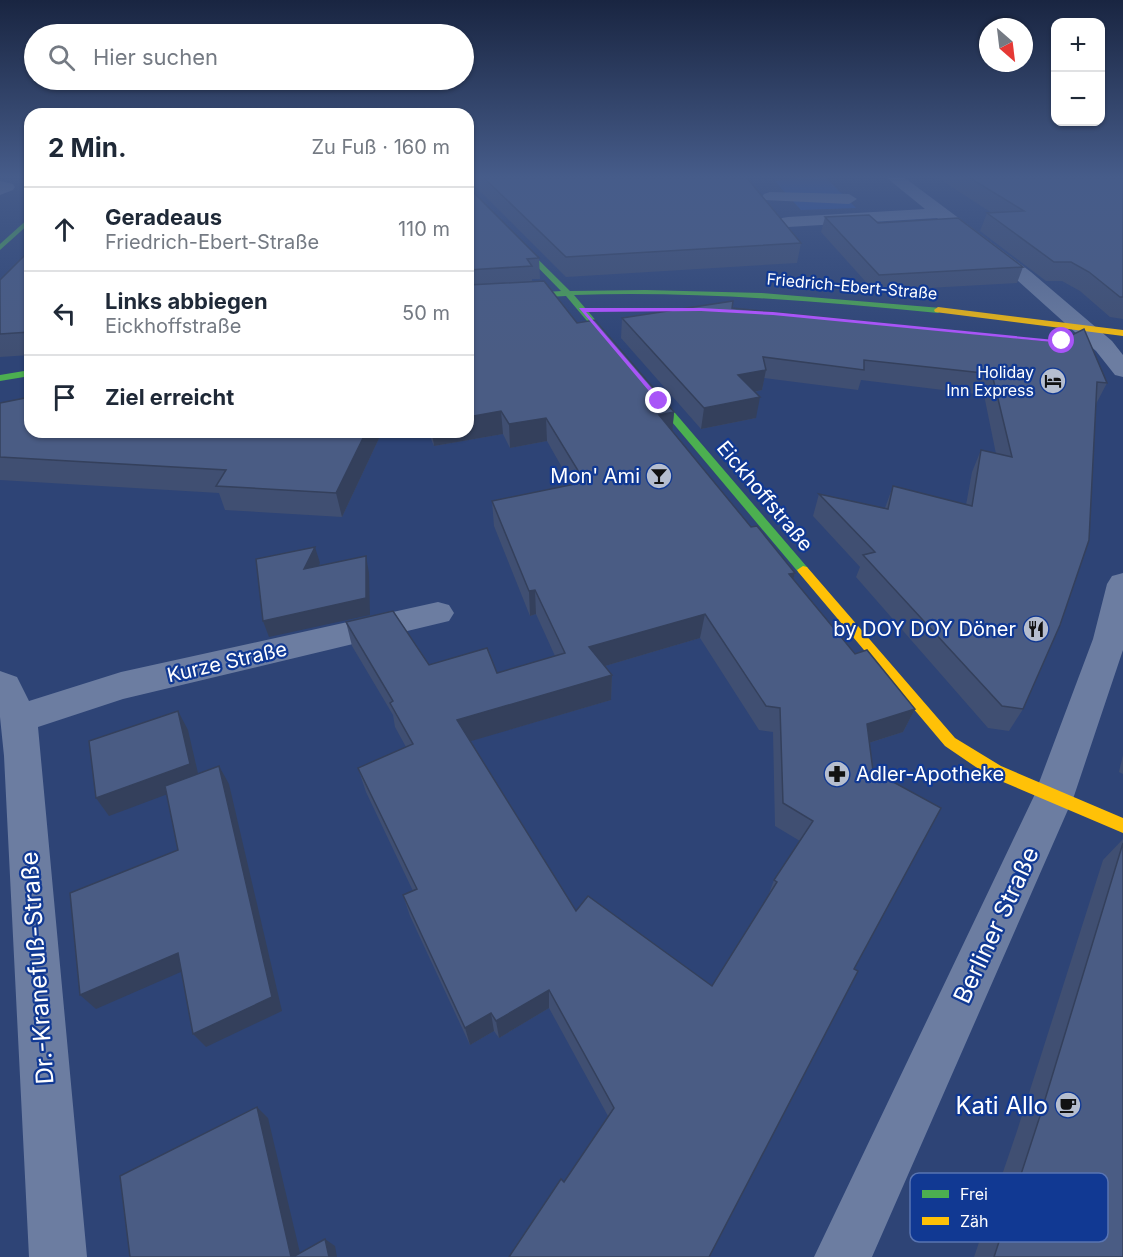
<!DOCTYPE html>
<html lang="de">
<head>
<meta charset="utf-8">
<style>
	:root { --surface:#fff; --page:#f2f2f3; --text:#1f2937; --muted:#747a83; --line:#e0e1e3 }
	body { margin:0; font-family:Inter,sans-serif; background:var(--page); color:var(--text) }
	.controls { position:absolute; right:18px; top:18px; display:grid; overflow:hidden; border-radius:12px; box-shadow:0 2px 4px #0004 }
	.controls button { width:54px; height:54px; display:grid; place-items:center; padding:0; border:0; border-bottom:2px solid var(--line); background:var(--surface); color:var(--text); font:30px sans-serif }
	.compass { position:absolute; left:979px; top:18px; width:54px; height:54px; border-radius:50%; background:var(--surface); box-shadow:0 2px 4px #0004; rotate:152deg }
	.stop { position:absolute; width:18px; height:18px; margin:-14px; border:4px solid #a855f7; border-radius:50%; background:#fff }
	.stop.end { background:#a855f7; border-color:#fff; box-shadow:0 2px 6px #0008 }
	.list { margin:0; padding:0; list-style:none }
	h2 { display:flex; justify-content:space-between; align-items:center; height:78px; margin:0; padding:0 24px; font-size:26px }
	h2 small { font-size:20px; font-weight:400; color:var(--muted) }
	.list li { display:grid; grid-template-columns:39px 1fr auto; gap:18px; align-items:center; box-sizing:border-box; height:84px; padding:0 24px; border-top:2px solid var(--line) }
	.list b { display:block; font-size:22px; white-space:nowrap }
	.list p { margin:0; font-size:20px; white-space:nowrap; color:var(--muted) }
	.list em { font-size:20px; font-style:normal; color:var(--muted) }
	.icon { flex:none; width:33px; height:33px; fill:none; stroke:currentColor; stroke-width:2; stroke-linecap:round; stroke-linejoin:round }
	.map { position:relative; flex:none; width:1123px; height:1257px; overflow:hidden }
	.search { position:absolute; background:var(--surface); box-shadow:0 2px 4px #0004; left:24px; top:24px; width:450px; height:66px; display:flex; align-items:center; gap:15px; box-sizing:border-box; padding:0 21px; border-radius:33px; color:var(--muted); font-size:22px }
	.panel { position:absolute; background:var(--surface); box-shadow:0 2px 4px #0004; left:24px; top:108px; width:450px; height:330px; border-radius:18px }
	.map>svg:first-child { display:block }
</style>
</head>
<body>
<div class="map">
<svg width="1123" height="1257" viewBox="0 0 1123 1257">
	<rect width="100%" height="100%" fill="#2e4476"/>
	<g fill="#2450aa">
		<polygon points="799,178 826,178 846,198 789,197 775,181"/>
		<polygon points="791,199 848,200 856,208 801,210"/>
	</g>
	<g fill="none" stroke-linecap="round" stroke-linejoin="round">
		<g fill="#6c7da1" fill-rule="evenodd">
			<polygon points="887,178 905,178 1031,272 1112,341 1123,355 1123,377 1115,375 1096,351 1017,280 937,218 788,227 782,226 779,222 782,218 788,217 925,209"/>
			<polygon points="0,181 13,184 15,187 13,190 0,195"/>
			<polygon points="770,192 849,194 857,199 849,204 764,200 762,197 764,194"/>
			<polygon points="1123,573 1123,650 1074,796 872,1257 814,1257 1034,796 1093,639 1107,584 1112,576"/>
			<polygon points="438,602 449,605 454,613 449,621 123,699 38,727 87,1257 29,1257 4,756 0,717 0,671 17,677 29,701 121,672"/>
		</g>
		<g fill="#4caf50" fill-rule="evenodd">
			<path d="M 468,190 L 570,291 L 645,290 L 762,293 L 941,308 L 942,310 L 938,313 C 817,301 696,291 574,295 L 807,567 L 809,570 L 807,573 L 799,573 L 566,296 L 468,301 L 468,297 L 561,291 L 468,196 Z"/>
			<polygon points="30,217 30,223 0,250 0,244"/>
			<polygon points="30,370 30,376 0,381 0,375"/>
		</g>
		<g fill="#ffc107" fill-rule="evenodd">
			<polygon points="938,307 1123,330 1123,336 935,312 934,310"/>
			<polygon points="803,566 807,567 955,738 1001,766 1123,818 1123,833 989,776 945,746 799,573 797,570"/>
		</g>
	</g>
	<g fill="#404f72" fill-rule="evenodd">
		<polygon points="468,178 747,178 801,243 797,263 566,277 476,187 469,185"/>
		<polygon points="938,178 1123,178 1123,319 1110,317 1080,291 1062,281 1046,281 980,231 987,213 992,213"/>
		<path d="M 468,187 L 539,258 L 540,279 L 532,279 L 532,281 L 544,281 L 577,323 L 595,320 L 674,412 L 672,431 L 751,527 L 757,526 L 795,573 L 793,580 L 855,654 L 867,650 L 915,709 L 903,732 L 869,743 L 873,771 L 941,808 L 854,969 L 858,971 L 709,1257 L 509,1257 L 561,1179 L 564,1182 L 608,1116 L 549,1008 L 499,1038 L 494,1031 L 470,1045 L 410,916 L 403,895 L 413,891 L 366,792 L 358,768 L 406,747 L 395,727 L 393,715 L 352,646 L 346,622 L 393,611 L 429,665 L 487,648 L 497,673 L 555,656 L 536,614 L 530,616 L 494,526 L 492,501 L 572,485 L 547,441 L 510,448 L 503,434 L 434,446 L 428,432 L 468,432 ZM 700,638 L 759,730 L 773,732 L 775,826 L 800,841 L 774,880 L 767,899 L 712,986 L 588,896 L 576,911 L 470,741 L 611,700 L 612,675 L 605,666 Z"/>
		<polygon points="825,217 878,223 1023,267 1017,283 874,291 821,232"/>
		<polygon points="30,250 30,355 0,357 0,280"/>
		<polygon points="732,308 1107,383 1096,404 1023,709 1009,731 988,728 856,577 860,567 813,516 819,494 885,508 893,486 966,505 972,472 981,450 996,454 984,395 861,380 858,390 764,378 762,390 755,392 756,418 701,429 621,338 622,318"/>
		<polygon points="0,403 382,432 342,517 225,510 219,493 0,480"/>
		<polygon points="1123,755 1123,774 1119,772"/>
		<polygon points="1123,839 1123,1257 974,1257 1017,1131 1103,860"/>
	</g>
	<g fill="#34405c">
		<polygon points="766,370 762,390 735,396 738,375"/>
		<polygon points="760,397 756,418 701,429 704,408"/>
		<polygon points="501,411 503,434 434,446 432,432 468,432 468,417"/>
		<polygon points="674,412 672,435 659,415"/>
		<polygon points="546,418 547,441 510,448 509,424"/>
		<polygon points="366,432 382,432 342,517 336,493"/>
		<polygon points="315,547 320,563 309,586 304,569"/>
		<polygon points="366,556 369,573 370,615 269,637 263,621"/>
		<polygon points="795,573 788,597 789,574"/>
		<polygon points="535,590 536,614 530,616 529,591"/>
		<polygon points="705,614 700,638 588,671 589,647"/>
		<polygon points="612,675 611,700 461,744 457,720"/>
		<polygon points="915,709 903,732 856,747 867,724"/>
		<polygon points="178,711 188,730 200,782 109,816 96,798"/>
		<polygon points="219,766 229,784 282,1011 206,1047 193,1034"/>
		<polygon points="178,953 190,968 96,1009 80,995"/>
		<polygon points="549,990 549,1008 499,1038 496,1021"/>
		<polygon points="491,1013 494,1031 470,1045 465,1028"/>
		<polygon points="257,1107 268,1118 301,1257 291,1257"/>
		<polygon points="325,1239 335,1246 337,1257 329,1257"/>
	</g>
	<g fill="#4a5c84" stroke="#34405c" stroke-width="1.5" fill-rule="evenodd">
		<polygon points="484,178 747,178 801,243 566,257"/>
		<polygon points="970,178 1123,178 1123,297 1120,297 1089,272 1071,262 1054,262 987,213 1024,211"/>
		<polygon points="468,187 539,258 527,259 532,266 468,270"/>
		<polygon points="869,215 878,223 958,218 1023,267 879,275 825,217"/>
		<polygon points="30,250 30,332 0,334 0,280"/>
		<path d="M 544,281 L 577,323 L 595,320 L 674,412 L 659,415 L 751,527 L 757,526 L 795,573 L 789,574 L 855,654 L 867,650 L 915,709 L 867,724 L 873,771 L 941,808 L 854,969 L 858,971 L 709,1257 L 509,1257 L 561,1179 L 564,1182 L 614,1108 L 549,990 L 496,1021 L 491,1013 L 465,1028 L 403,895 L 417,889 L 358,768 L 413,744 L 390,703 L 393,701 L 346,622 L 393,611 L 429,665 L 487,648 L 497,673 L 565,653 L 535,590 L 529,591 L 492,501 L 585,482 L 546,418 L 509,424 L 501,411 L 468,417 L 468,285 ZM 705,614 L 766,706 L 780,708 L 783,803 L 813,821 L 774,880 L 777,882 L 712,986 L 588,896 L 576,911 L 457,720 L 612,675 L 589,647 Z"/>
		<polygon points="733,301 732,308 1058,342 1084,329 1107,383 1097,382 1089,540 1060,625 1023,709 1002,706 863,555 875,552 819,494 888,509 893,486 972,506 981,450 1012,457 992,374 864,360 864,370 763,357 766,370 738,375 760,397 704,408 622,318"/>
		<polygon points="30,397 30,432 366,432 336,493 216,486 226,470 0,457 0,403"/>
		<polygon points="315,547 304,569 366,556 366,598 263,621 256,559"/>
		<polygon points="178,711 190,764 96,798 89,741"/>
		<polygon points="219,766 272,997 193,1034 178,953 80,995 70,893 178,850 165,786"/>
		<polygon points="1123,843 1123,1257 994,1257 1040,1116"/>
		<polygon points="257,1107 291,1257 130,1257 120,1176"/>
		<polygon points="325,1239 329,1257 293,1257"/>
	</g>
	<linearGradient id="sky" x2="0" y2="1"><stop stop-color="#192541"/><stop offset="0.5" stop-color="#465c8a"/><stop offset="1" stop-color="#465c8a" stop-opacity="0"/></linearGradient>
	<rect width="1123" height="354" fill="url(#sky)"/>
	<polygon fill="#a855f7" points="579,308 701,308 773,312 1065,341 1062,343 773,315 701,311 586,312 661,399 659,403"/>
	<defs>
		<g id="hotel-disc" transform="scale(1.35)"><circle r="9.5" fill="#b6becf" stroke="#113993"/><path d="M-6-4.5h1.5V1H6V5H4.5V3h-9V5H-6ZM-4 0a1.8 1.8 0 1 1 3.6 0ZM.5 0V-2.5h3Q6-2.5 6 0Z" fill="#111"/></g>
		<g id="bar-disc" transform="scale(1.35)"><circle r="9.5" fill="#b6becf" stroke="#113993"/><path d="M-6-5H6L.8 .8V4.5H3.5V6h-7V4.5H-.8V.8Z" fill="#111"/></g>
		<g id="restaurant-disc" transform="scale(1.35)"><circle r="9.5" fill="#b6becf" stroke="#113993"/><path d="M-5-6h1v4h1v-4h1v4h1v-4h1v5L-1.5 .5V6h-2V.5L-5-1ZM5-6V6H3V1.5H1.5Q1.5-4 5-6Z" fill="#111"/></g>
		<g id="pharmacy-disc" transform="scale(1.35)"><circle r="9.5" fill="#b6becf" stroke="#113993"/><path d="M-2-6h4v4h4v4h-4v4h-4v-4h-4v-4h4Z" fill="#111"/></g>
		<g id="cafe-disc" transform="scale(1.35)"><circle r="9.5" fill="#b6becf" stroke="#113993"/><path d="M-5.5-4.5H6V0H3Q3 3.5 0 3.5H-2.5Q-5.5 3.5-5.5 0ZM3-3.2v2h1.7v-2ZM-6 4.5H4V6H-6Z" fill="#111"/></g>
	</defs>
	<g fill-rule="evenodd">
		<use href="#hotel-disc" x="1053" y="381"/>
		<use href="#bar-disc" x="659" y="476"/>
		<use href="#restaurant-disc" x="1036" y="629"/>
		<use href="#pharmacy-disc" x="837" y="774"/>
		<use href="#cafe-disc" x="1068" y="1105"/>
	</g>
	<g text-anchor="middle" dominant-baseline="central" stroke-width="4.5" stroke-linejoin="round" paint-order="stroke">
		<g font-size="16" fill="#fff" stroke="#113993">
			<text transform="translate(852 286) rotate(5)">Friedrich-Ebert-Straße</text>
		</g>
		<g font-size="16" fill="#fff" stroke="#113993" text-anchor="end">
			<text x="1034" y="372">Holiday<tspan x="1034" dy="18">Inn Express</tspan></text>
		</g>
		<g font-size="20" fill="#fff" stroke="#113993" text-anchor="end">
			<text x="640" y="476">Mon' Ami</text>
			<text x="1016" y="629">by DOY DOY Döner</text>
			<text x="856" y="774" text-anchor="start">Adler-Apotheke</text>
		</g>
		<g font-size="20" fill="#fff" stroke="#113993">
			<text transform="translate(765 496) rotate(50)">Eickhoffstraße</text>
			<text transform="translate(227 662) rotate(-13)">Kurze Straße</text>
		</g>
		<g font-size="24" fill="#fff" stroke="#113993">
			<text transform="translate(996 925) rotate(-65)">Berliner Straße</text>
			<text transform="translate(37 968) rotate(-94)">Dr.-Kranefuß-Straße</text>
		</g>
		<g font-size="24" fill="#fff" stroke="#113993" text-anchor="end">
			<text x="1048" y="1105">Kati Allo</text>
		</g>
	</g>
	<rect x="910" y="1173" width="198" height="69" rx="9" fill="#113993" stroke="#5874b3" stroke-width="1.5"/>
	<rect x="922" y="1190" width="27" height="8" fill="#4caf50"/>
	<rect x="922" y="1217" width="27" height="8" fill="#ffc107"/>
	<g font-size="16" fill="#fff">
		<text x="960" y="1200">Frei</text>
		<text x="960" y="1227">Zäh</text>
	</g>
</svg>
<div class="controls">
<button>+</button>
<button>−</button>
</div>
<svg class="compass" viewBox="-18 -18 36 36"><path d="M0-13l5 13h-10z" fill="#e53935"/><path d="M0 13l5-13h-10z" fill="#747a83"/></svg>
<div class="stop" style="left:1062px;top:341px"></div>
<div class="stop end" style="left:659px;top:401px"></div>
<div class="search"><svg class="icon" aria-label="search" viewBox="0 0 24 24"><circle cx="10" cy="10" r="6"/><path d="M15 15l6 6"/></svg>Hier suchen</div>
<section class="panel">
<h2>2 Min.<small>Zu Fuß · 160 m</small></h2>
<ul class="list">
<li><svg class="icon" aria-label="ahead" viewBox="0 0 24 24"><path d="M12 20V5M6 11l6-6 6 6"/></svg><div><b>Geradeaus</b><p>Friedrich-Ebert-Straße</p></div><em>110 m</em></li>
<li><svg class="icon" aria-label="left" viewBox="0 0 24 24"><path d="M17 20v-9H6M10 6l-5 5 5 5"/></svg><div><b>Links abbiegen</b><p>Eickhoffstraße</p></div><em>50 m</em></li>
<li><svg class="icon" aria-label="arrive" viewBox="0 0 24 24"><path d="M6 21V4h12l-3 4 3 4H6"/></svg><div><b>Ziel erreicht</b></div></li>
</ul>
</section>
</div>
</body>
</html>
